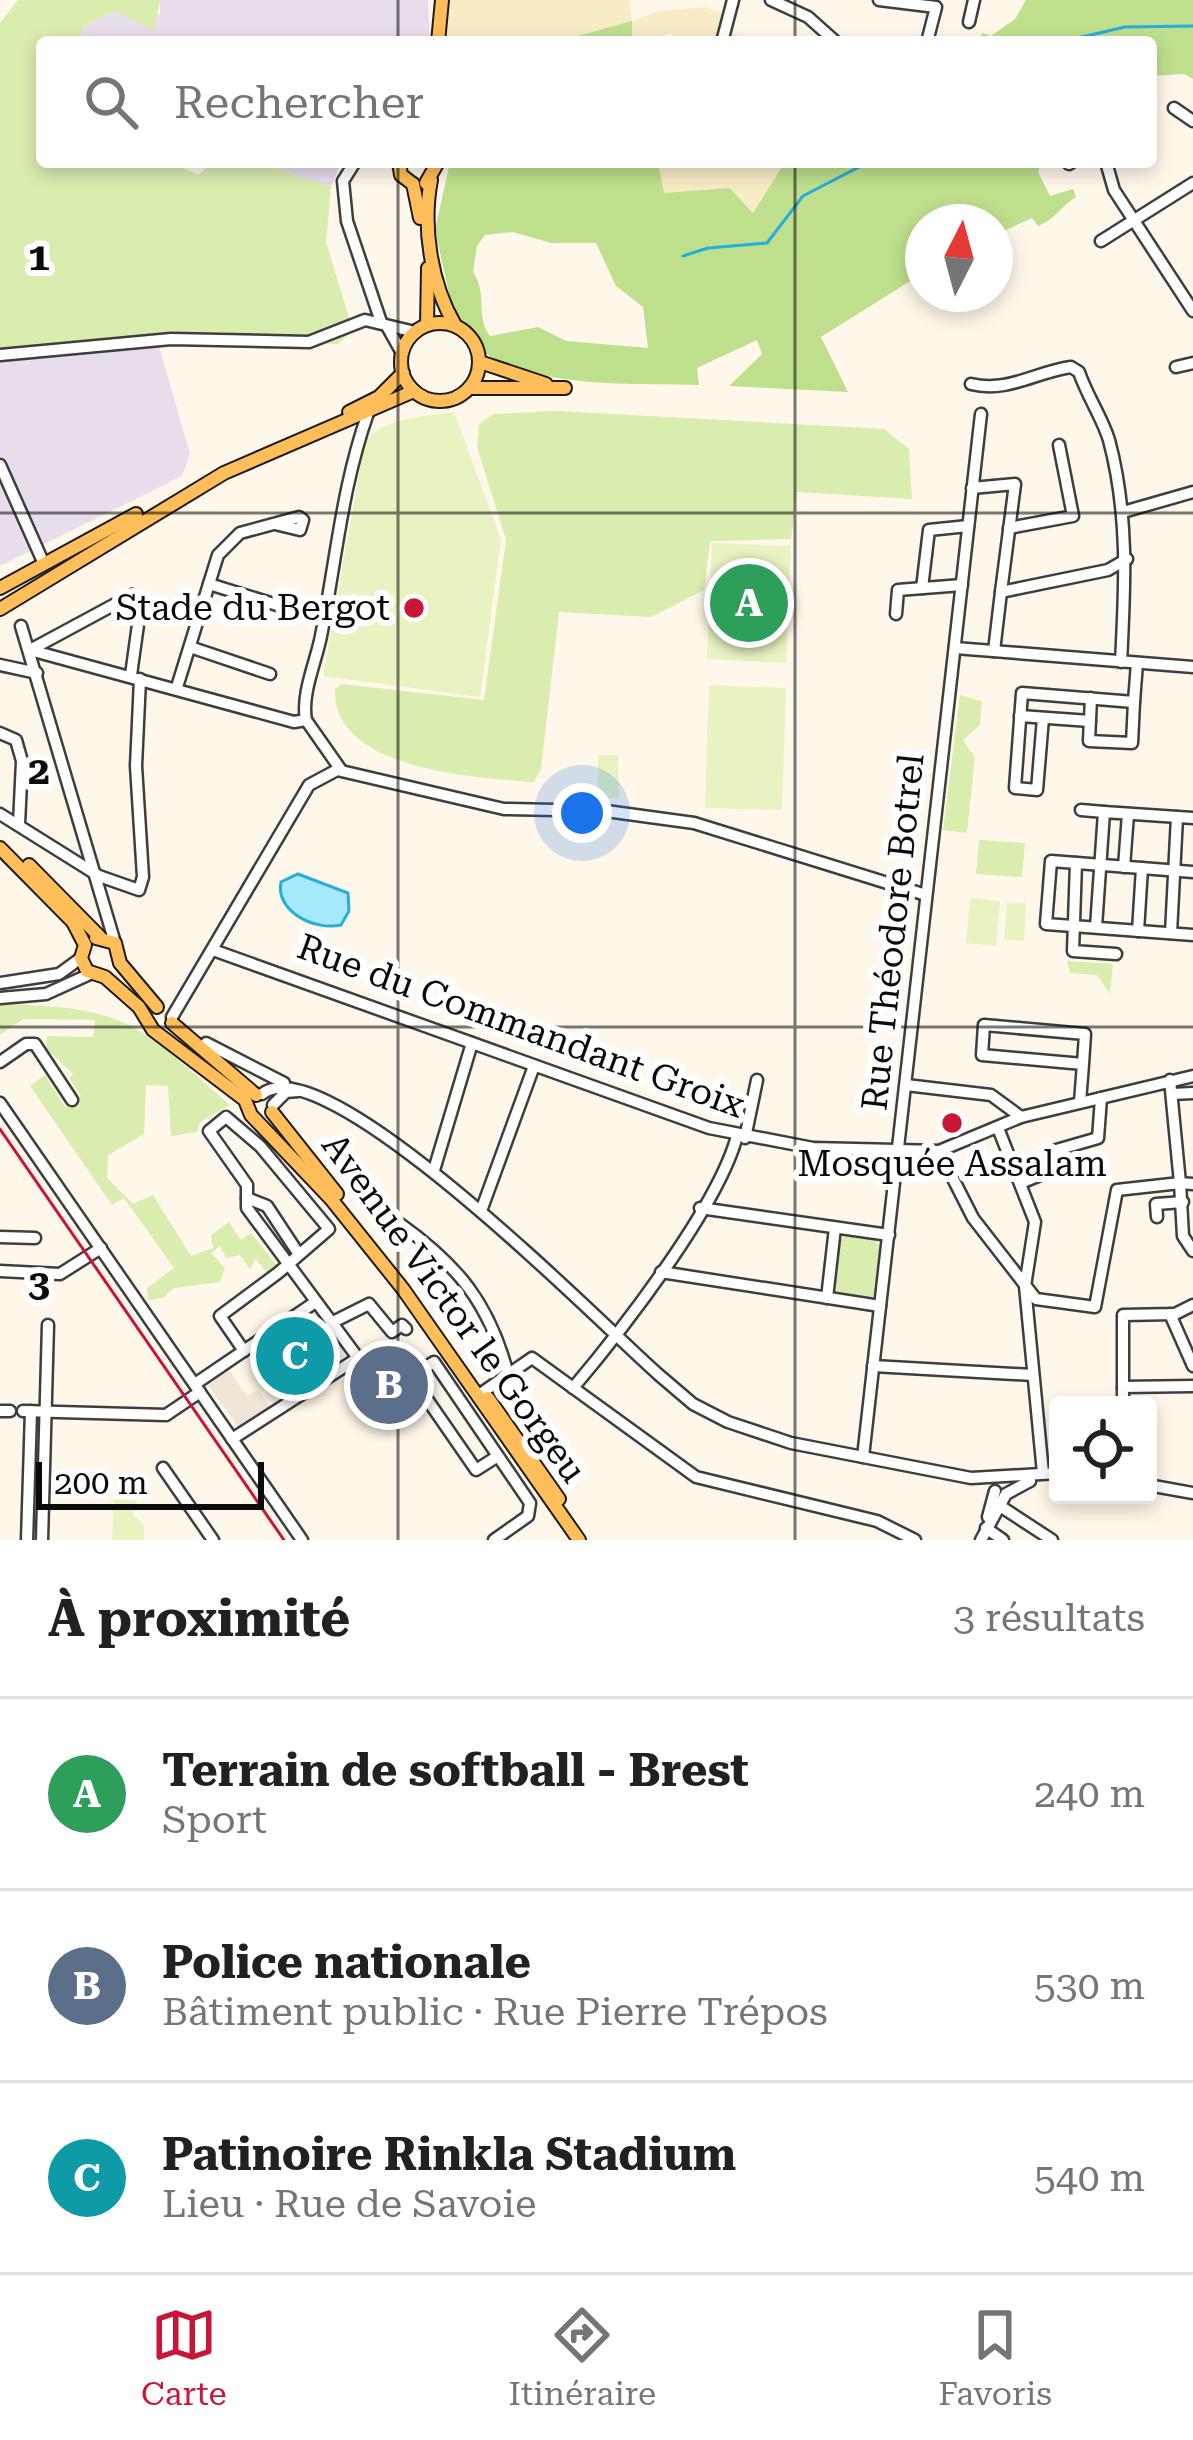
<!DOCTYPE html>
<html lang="fr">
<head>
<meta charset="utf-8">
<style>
	:root { --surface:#fff; --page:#f2f2f2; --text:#202124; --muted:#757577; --line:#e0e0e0; --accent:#c81538 }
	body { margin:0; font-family:"Roboto Serif",serif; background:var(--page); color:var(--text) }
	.controls { position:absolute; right:36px; bottom:36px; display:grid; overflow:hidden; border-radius:12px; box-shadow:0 6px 18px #0003 }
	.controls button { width:108px; height:108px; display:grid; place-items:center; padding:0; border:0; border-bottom:3px solid var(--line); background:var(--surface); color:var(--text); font:60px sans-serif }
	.compass { position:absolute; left:905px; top:204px; width:108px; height:108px; border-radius:50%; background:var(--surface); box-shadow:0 6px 18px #0003; rotate:6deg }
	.scale { position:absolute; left:36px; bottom:30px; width:228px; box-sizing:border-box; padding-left:12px; border:6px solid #0b0b0b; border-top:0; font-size:33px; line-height:42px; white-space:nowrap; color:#0b0b0b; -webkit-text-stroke:9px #fff; paint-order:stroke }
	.you { position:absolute; left:582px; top:813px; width:42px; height:42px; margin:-30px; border:9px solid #fff; border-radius:50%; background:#1a73e8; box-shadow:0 0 0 18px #1a73e833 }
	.badge { display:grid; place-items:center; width:78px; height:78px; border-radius:50%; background:var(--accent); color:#fff; font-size:39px; font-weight:700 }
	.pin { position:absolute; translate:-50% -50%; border:6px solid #fff; box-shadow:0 3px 12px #0006 }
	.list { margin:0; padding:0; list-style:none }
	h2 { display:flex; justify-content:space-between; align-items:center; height:156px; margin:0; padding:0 48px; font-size:51px }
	h2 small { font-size:39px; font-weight:400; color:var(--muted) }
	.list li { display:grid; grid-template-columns:78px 1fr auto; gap:36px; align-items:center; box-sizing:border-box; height:192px; padding:0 48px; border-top:3px solid var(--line) }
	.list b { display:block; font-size:45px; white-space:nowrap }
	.list p { margin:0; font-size:39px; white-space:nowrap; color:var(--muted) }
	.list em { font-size:39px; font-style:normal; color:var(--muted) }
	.icon { flex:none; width:66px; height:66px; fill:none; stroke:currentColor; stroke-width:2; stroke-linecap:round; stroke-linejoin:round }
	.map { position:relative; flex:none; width:1193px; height:1540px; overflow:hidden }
	.search { position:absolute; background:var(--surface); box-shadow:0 6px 18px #0003; left:36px; right:36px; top:36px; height:132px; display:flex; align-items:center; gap:30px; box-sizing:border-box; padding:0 42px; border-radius:12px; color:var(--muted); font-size:45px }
	.sheet { height:732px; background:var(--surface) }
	nav { display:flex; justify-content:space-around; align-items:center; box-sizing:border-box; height:168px; border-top:3px solid var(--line); background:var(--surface); font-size:33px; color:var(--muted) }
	nav a { display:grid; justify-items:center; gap:6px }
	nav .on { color:var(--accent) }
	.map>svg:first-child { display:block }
</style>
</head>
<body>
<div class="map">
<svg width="1193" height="1540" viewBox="0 0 1193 1540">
	<rect width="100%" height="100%" fill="#fff7e9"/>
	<g fill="#e8ddeb">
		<polygon points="160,0 428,0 430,42 78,42 84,26 116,11 160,15"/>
		<polygon points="253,162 341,162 331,187"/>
		<polygon points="159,346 190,454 182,476 0,566 0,361"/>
	</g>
	<g fill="#f8ecc6">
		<polygon points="447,0 629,0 632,21 659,11 705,7 733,17 730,32 751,40 683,42 669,33 651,42 632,42 631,22 556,42 446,42"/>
		<polygon points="658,162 785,162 753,213 730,188 663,194"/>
	</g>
	<g fill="#d8edae">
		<polygon points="18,0 160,0 154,32 116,11 84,26 78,42 42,42 42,162 169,162 198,175 214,162 253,162 331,187 326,242 353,331 338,344 159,346 0,361 0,23"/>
		<path d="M 558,411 L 884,429 L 909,449 L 912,499 L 797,492 L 791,539 L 710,541 L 704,590 L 651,617 L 559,612 L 541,769 L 534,782 C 474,778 331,769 335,689 L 341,684 L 484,700 L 506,540 L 477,447 L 479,424 L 494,414 Z"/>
		<polygon points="960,695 982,701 980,725 963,740 975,757 967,833 943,830"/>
		<polygon points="979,840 1025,843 1022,877 976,874"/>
		<polygon points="1067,961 1113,964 1110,994 1097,975 1070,973"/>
		<path d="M 0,1004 C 129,1007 136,1023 230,1105 L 200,1122 L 197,1132 L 171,1136 L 168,1086 L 146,1085 L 144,1134 L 108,1155 L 107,1178 L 133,1204 L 153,1195 L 191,1256 L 213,1248 L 211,1235 L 229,1222 L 241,1240 L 251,1233 L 278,1267 L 269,1276 L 256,1259 L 250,1269 L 240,1255 L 226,1258 L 220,1246 L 211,1253 L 225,1268 L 220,1282 L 174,1288 L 163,1298 L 148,1300 L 147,1288 L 174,1268 L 124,1198 L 112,1205 L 30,1086 L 45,1075 L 65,1107 L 81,1096 L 69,1078 L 73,1074 L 47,1049 L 47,1036 L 93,1037 L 95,1020 L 23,1019 L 0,1035 Z"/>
		<polygon points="847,1236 875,1240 880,1246 874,1295 868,1299 836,1294 833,1288 840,1239"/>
		<polygon points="360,1369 386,1404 368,1417 343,1382"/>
	</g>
	<g fill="#bee08c" fill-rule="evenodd">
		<polygon points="1026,0 1193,0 1193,79 1184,74 1151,76 1151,42 976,42 983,33 991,36 1015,19"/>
		<polygon points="632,21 632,42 556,42"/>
		<path d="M 450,162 L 658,162 L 664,193 L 730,188 L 753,213 L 785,162 L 1041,162 L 1038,172 L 1050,196 L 1073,189 L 1076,197 C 1060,207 1057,218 1038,226 L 1032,218 L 995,235 L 995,222 L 923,222 L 923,273 L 821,337 L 848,392 L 729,386 L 762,354 L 757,340 L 697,368 L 699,385 C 632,383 544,389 485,353 L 479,338 L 454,316 L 435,230 ZM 513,232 L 551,243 L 596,243 L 616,286 L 643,307 L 648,348 L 566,341 L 538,327 L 490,336 C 475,317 488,293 473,272 L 477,246 L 485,235 Z"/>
	</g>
	<g fill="#e9f3c1">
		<path d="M 454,412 L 501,539 L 480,697 L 323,676 L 365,441 C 384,417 426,417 454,412 Z"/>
		<polygon points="712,543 791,546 786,663 707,659"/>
		<polygon points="709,685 786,688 782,810 705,808"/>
		<polygon points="598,755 618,755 619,798 598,798"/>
		<polygon points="970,898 1000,901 996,946 966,943"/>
		<polygon points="1007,902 1026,903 1024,941 1004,940"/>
		<polygon points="114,1499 137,1501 133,1515 144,1525 144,1540 112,1540"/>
	</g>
	<polygon fill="#efe5d8" points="229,1370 247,1396 258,1390 270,1407 239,1428 208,1385"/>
	<path fill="#a7e9fd" stroke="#26aedb" stroke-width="3" d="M 298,874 L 348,893 L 349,911 L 341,925 C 314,931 275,911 281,882 Z"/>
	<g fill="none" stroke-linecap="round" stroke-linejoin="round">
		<g stroke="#26aedb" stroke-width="3">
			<polyline points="1060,42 1125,27 1193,26"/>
			<polyline points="683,256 708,248 767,243 803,196 859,167 883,162"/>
		</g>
		<g stroke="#3e3e3e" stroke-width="15">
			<g id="minor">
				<polyline points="771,0 808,17 836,42"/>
				<polyline points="879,0 936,7 927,42"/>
				<polyline points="969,22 974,0"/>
				<polyline points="722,42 733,0"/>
				<polyline points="1174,108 1193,121"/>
				<polyline points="355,162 343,181 347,221 381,322"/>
				<polyline points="1106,162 1114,190 1193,311"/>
				<polyline points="1069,164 1072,162"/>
				<polyline points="1101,241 1193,183"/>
				<polyline points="388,328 402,353"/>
				<polyline points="0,355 171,339 309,342 365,320 415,332"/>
				<polyline points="1176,367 1193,363"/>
				<path d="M 971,384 C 1008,393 1035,372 1071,367 L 1079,372 C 1087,396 1102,417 1109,440 C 1129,515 1125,586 1121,662"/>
				<polyline points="0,465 44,564"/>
				<polyline points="972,488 1015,484 1001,592"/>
				<polyline points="1123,512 1193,492"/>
				<polyline points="1009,528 1073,516 1059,445"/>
				<polyline points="209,584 290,609"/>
				<polyline points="922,588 929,530 968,526"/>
				<polyline points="896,614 898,590 962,585"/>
				<polyline points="21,626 115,943"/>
				<polyline points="190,647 270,674"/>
				<polyline points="955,648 1193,667"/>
				<polyline points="30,650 294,722 306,720 341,770"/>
				<polyline points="30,650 132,595 141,603 131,675"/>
				<polyline points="994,651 1001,592 1108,570 1127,559"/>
				<polyline points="0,665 37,673"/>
				<polyline points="177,687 218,555 240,533 299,517 303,520 300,530 275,524"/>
				<polyline points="1091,698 1089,741 1132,743 1134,702"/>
				<polyline points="1020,716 1090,721"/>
				<polyline points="1043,718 1037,790 1015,788 1022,693 1134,702 1137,663"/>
				<path d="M 306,720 C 301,694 316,662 321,636 C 336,561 342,486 368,413"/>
				<polyline points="0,733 16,740 22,761 19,824"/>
				<polyline points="1081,810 1104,812"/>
				<polyline points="0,814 99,876 139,890 143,877 136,766 140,679"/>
				<polyline points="1076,863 1073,951 1116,954"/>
				<polyline points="1124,867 1128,814"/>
				<polyline points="1193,872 1051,861 1046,924 1193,935"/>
				<polyline points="1096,927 1104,812 1193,818"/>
				<polyline points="1138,931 1142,868"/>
				<polyline points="1171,933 1177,817"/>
				<polyline points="213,950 709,1128 813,1148 939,1151 1021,1117 1193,1076"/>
				<polyline points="0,983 59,974 81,958"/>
				<polyline points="0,998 46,994 90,974"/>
				<polyline points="172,1017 309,785 337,770 504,809 606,811 694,823 926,895"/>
				<polyline points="206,1043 284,1083"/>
				<polyline points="0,1062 26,1044 35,1044 72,1100"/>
				<polyline points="906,1085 991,1095 1021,1117"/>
				<path d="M 262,1094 C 326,1043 604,1327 659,1375 L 693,1404 L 728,1422 L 791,1443 L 971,1478 L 1058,1473"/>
				<polyline points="1172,1094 1193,1093"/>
				<polyline points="1080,1102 1083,1064 982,1055 984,1025 1085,1034 1083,1064"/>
				<polyline points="0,1103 302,1540"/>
				<polyline points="273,1105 286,1092 298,1091"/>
				<polyline points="998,1128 1035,1222 1025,1286 1043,1473"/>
				<polyline points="745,1138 757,1080"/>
				<polyline points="939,1151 973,1218 1036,1299 1095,1307 1117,1190 1180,1183 1170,1080"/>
				<polyline points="434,1170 472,1043"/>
				<polyline points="1021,1183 1045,1173 1046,1153 1098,1138 1101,1098"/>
				<polyline points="1193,1184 1180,1183 1183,1236 1193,1251"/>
				<polyline points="247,1198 267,1206 298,1253"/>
				<polyline points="700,1208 889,1235"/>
				<polyline points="481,1211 534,1066"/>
				<polyline points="1157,1217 1156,1204 1183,1202"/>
				<path d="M 399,1223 C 458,1265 490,1304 508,1375"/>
				<polyline points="0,1237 35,1238"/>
				<polyline points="0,1271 60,1274 101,1248"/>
				<polyline points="661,1272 880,1306"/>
				<polyline points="827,1298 835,1228"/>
				<polyline points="1170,1314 1193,1366"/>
				<polyline points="331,1323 369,1304 392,1332 402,1325 406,1329"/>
				<polyline points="873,1366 1033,1375"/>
				<polyline points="195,1384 314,1303"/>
				<polyline points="1123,1387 1193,1386"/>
				<path d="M 573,1388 C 622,1330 718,1207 737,1136"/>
				<polyline points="483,1392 532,1358 696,1477 877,1521 915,1540"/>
				<polyline points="1123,1405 1123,1315 1175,1314 1193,1305"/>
				<polyline points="0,1411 10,1411"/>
				<polyline points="23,1411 166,1415 200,1392"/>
				<polyline points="232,1439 358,1358 247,1208 247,1185 209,1131 226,1117 260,1146 329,1229 278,1273 220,1316 244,1351"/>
				<polyline points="863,1457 981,414"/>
				<polyline points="163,1468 213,1540"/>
				<polyline points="1148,1485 1193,1493"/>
				<polyline points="1000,1506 1052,1540"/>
				<polyline points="988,1517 995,1491"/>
				<polyline points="986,1528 1003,1540"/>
				<polyline points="27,1540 31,1411"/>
				<polyline points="42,1540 48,1325"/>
				<polyline points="494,1540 528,1516 530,1503 434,1362 411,1376 476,1470 498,1456"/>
				<polyline points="981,1540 1006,1494 1030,1481"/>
			</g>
		</g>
		<g stroke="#1c1c1c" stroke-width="16">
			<g id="major">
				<polyline points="438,42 442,0"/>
				<polyline points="399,162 401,175 413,184"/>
				<path d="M 431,180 C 422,227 431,284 455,325"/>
				<polyline points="426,183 438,162"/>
				<polyline points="413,184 420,218"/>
				<circle cx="440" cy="362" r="39"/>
				<polyline points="427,325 428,268"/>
				<polyline points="480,362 546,384"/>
				<polyline points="470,388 565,388"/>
				<polyline points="349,412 379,397 403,373"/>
				<polyline points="0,588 136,514"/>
				<polyline points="0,609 224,473 414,391"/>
				<polyline points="0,848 73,922 85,945 81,958 87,971 105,977 139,1007 153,1030 245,1100 251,1115 331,1199 403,1289 579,1540"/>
				<polyline points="29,865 100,937"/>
				<polyline points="96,938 115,943 120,963 157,1007"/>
				<polyline points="172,1023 256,1095"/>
				<polyline points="272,1112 337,1194"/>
				<polyline points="488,1398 559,1499"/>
			</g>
		</g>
		<use href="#minor" stroke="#fff" stroke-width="10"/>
		<use href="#major" stroke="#ffbe59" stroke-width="12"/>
		<polyline stroke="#c81538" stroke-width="3" points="0,1129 284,1540"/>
	</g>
	<path fill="none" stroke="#0b0b0b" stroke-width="3" stroke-opacity="0.55" d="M 398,0 L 398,42M 795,0 L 795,42M 398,162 L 398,1540M 795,162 L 795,1540M 0,513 L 1193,513M 0,1027 L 1193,1027"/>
	<g fill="#c81538" stroke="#fff" stroke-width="4.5">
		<circle cx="414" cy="608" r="12"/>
		<circle cx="952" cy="1123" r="12"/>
	</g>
	<g text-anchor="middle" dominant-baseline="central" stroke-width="12" stroke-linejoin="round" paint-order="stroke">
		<g font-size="36" fill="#0b0b0b" stroke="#fff" text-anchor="end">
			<text x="390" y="608">Stade du Bergot</text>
			<text x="952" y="1164" text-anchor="middle">Mosquée Assalam</text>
		</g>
		<g font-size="36" fill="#0b0b0b" stroke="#fff">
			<text transform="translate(893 932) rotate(-84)">Rue Théodore Botrel</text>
			<text transform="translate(521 1026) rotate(20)">Rue du Commandant Groix</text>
			<text transform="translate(454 1308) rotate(54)">Avenue Victor le Gorgeu</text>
		</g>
	</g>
	<g font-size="39" text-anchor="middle" font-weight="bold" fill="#0b0b0b" stroke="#fff" stroke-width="12" stroke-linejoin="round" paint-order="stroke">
		<text x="39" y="270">1</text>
		<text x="39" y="784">2</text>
		<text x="39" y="1297">3</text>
	</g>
</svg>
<div class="controls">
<button><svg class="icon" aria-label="locate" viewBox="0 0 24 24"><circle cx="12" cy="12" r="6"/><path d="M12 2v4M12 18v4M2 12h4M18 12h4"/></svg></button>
</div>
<svg class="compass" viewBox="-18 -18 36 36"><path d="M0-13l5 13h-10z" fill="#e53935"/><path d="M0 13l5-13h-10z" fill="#757577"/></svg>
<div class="scale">200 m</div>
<div class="you"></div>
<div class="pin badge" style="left:749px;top:603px;background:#2e9e5b">A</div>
<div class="pin badge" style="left:389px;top:1385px;background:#5c6f8a">B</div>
<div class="pin badge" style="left:295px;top:1356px;background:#0f9aa8">C</div>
<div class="search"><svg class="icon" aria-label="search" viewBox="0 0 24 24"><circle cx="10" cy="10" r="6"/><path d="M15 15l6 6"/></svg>Rechercher</div>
</div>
<section class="sheet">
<h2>À proximité<small>3 résultats</small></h2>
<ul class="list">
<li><span class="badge" style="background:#2e9e5b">A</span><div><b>Terrain de softball - Brest</b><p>Sport</p></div><em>240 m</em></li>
<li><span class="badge" style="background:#5c6f8a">B</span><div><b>Police nationale</b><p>Bâtiment public · Rue Pierre Trépos</p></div><em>530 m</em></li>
<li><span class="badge" style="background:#0f9aa8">C</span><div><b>Patinoire Rinkla Stadium</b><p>Lieu · Rue de Savoie</p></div><em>540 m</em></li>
</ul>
</section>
<nav>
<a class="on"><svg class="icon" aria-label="map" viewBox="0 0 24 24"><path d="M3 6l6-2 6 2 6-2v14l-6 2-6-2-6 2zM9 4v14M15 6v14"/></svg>Carte</a>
<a><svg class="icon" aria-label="directions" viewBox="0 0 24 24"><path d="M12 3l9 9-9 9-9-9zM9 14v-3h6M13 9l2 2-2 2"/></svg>Itinéraire</a>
<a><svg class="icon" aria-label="saved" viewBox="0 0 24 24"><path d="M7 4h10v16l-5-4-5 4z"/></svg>Favoris</a>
</nav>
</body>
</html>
